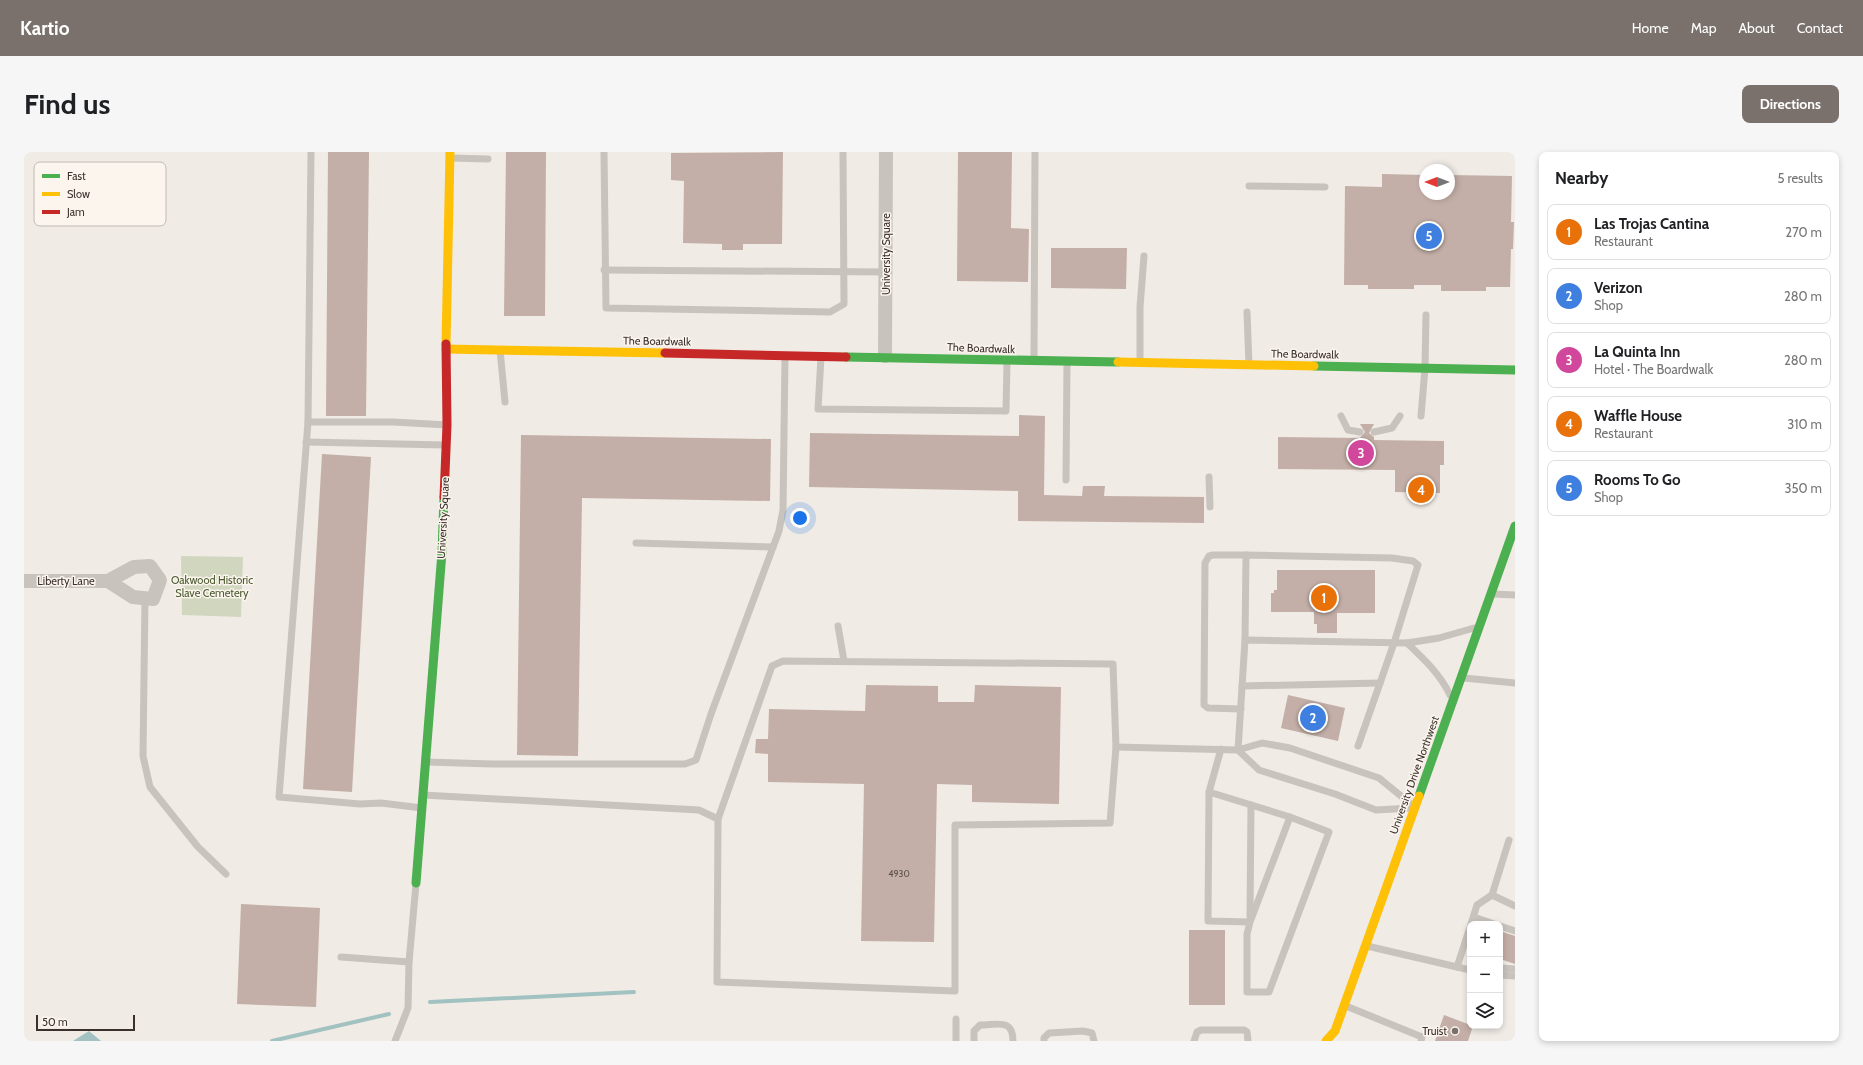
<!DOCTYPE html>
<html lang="en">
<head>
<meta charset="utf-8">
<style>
	:root { --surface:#fff; --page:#f6f6f6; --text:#202124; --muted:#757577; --line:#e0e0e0; --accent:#7a716c }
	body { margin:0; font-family:Cabin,sans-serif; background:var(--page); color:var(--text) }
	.controls { position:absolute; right:12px; bottom:12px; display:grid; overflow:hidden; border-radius:8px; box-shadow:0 2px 6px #0003 }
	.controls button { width:36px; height:36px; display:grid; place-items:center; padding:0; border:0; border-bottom:1px solid var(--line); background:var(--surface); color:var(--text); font:20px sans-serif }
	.compass { position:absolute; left:1395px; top:12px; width:36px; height:36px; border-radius:50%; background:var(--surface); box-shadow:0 2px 6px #0003; rotate:270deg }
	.scale { position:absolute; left:12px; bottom:10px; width:99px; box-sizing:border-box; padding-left:4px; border:2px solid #3b302b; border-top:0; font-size:11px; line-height:14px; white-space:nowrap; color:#3b302b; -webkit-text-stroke:3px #fbf5ee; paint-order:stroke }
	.you { position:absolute; left:776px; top:366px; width:14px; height:14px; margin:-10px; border:3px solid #fff; border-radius:50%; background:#1a73e8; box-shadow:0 0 0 6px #1a73e833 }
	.badge { display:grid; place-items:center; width:26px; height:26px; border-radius:50%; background:var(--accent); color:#fff; font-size:13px; font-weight:700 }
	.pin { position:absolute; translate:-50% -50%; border:2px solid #fff; box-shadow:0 1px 4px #0006 }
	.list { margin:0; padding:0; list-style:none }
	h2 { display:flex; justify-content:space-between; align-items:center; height:52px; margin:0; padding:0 16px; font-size:17px }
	h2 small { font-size:13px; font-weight:400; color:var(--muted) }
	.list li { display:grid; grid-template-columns:26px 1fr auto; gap:12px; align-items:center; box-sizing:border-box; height:56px; margin:0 8px 8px; padding:0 8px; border:1px solid var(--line); border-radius:8px }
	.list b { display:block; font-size:15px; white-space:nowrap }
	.list p { margin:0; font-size:13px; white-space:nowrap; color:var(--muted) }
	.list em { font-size:13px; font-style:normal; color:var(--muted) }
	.icon { flex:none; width:22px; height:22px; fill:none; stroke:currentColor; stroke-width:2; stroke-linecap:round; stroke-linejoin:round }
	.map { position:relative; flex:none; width:1491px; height:889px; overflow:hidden; border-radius:8px }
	header { display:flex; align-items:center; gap:24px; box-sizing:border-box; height:56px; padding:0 20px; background:var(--accent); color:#fff }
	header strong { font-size:19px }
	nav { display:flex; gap:22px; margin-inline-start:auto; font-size:14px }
	.intro { display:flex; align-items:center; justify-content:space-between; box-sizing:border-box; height:96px; padding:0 24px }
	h1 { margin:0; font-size:28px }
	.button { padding:10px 18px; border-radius:8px; background:var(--accent); color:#fff; font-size:14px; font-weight:700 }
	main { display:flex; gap:24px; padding:0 24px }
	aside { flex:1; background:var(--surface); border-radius:8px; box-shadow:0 2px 6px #0003 }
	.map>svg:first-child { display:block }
</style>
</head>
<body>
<header>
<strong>Kartio</strong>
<nav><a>Home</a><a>Map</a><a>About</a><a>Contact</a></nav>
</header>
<div class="intro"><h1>Find us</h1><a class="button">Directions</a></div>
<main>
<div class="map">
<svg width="1491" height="889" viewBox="0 0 1491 889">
	<rect width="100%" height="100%" fill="#f0ebe5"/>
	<polygon fill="#d1d6bf" points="157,404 219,405 217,465 158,463"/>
	<polygon fill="#a1c2c1" points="65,879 77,889 49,889"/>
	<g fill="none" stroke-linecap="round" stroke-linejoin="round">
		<g stroke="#a1c2c1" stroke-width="4">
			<polyline points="406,850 610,840"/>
			<polyline points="248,889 365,862"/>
		</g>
	</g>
	<g fill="#c3afa7">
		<polygon points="304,0 345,0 342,264 302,264"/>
		<polygon points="482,0 522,0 521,164 480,164"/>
		<polygon points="759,0 758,92 719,92 719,98 698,98 698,92 659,91 660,29 647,28 647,1"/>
		<polygon points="934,0 988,0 987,76 1005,77 1004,130 933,129"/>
		<polygon points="1358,22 1401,23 1401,42 1425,42 1425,23 1488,24 1487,70 1490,70 1489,97 1487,97 1486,135 1462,135 1462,139 1417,139 1417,133 1390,133 1390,137 1344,137 1344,133 1320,133 1321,34 1358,35"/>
		<polygon points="1027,96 1103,96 1102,137 1027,136"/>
		<polygon points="995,263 1021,264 1020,343 1058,344 1059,334 1081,334 1080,344 1180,345 1180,371 994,369 994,339 785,335 786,281 995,284"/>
		<polygon points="1336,272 1350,272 1345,281 1350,285 1350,288 1420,289 1420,313 1416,313 1416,341 1371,340 1371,318 1254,317 1254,285 1336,286 1341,280"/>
		<polygon points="497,283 747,287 746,349 558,346 554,604 493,603"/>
		<polygon points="298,302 347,305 328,640 279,637"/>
		<polygon points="1253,418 1351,418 1351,461 1313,461 1313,481 1293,481 1293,472 1290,472 1290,460 1247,460 1247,441 1250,441 1250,438 1253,438"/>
		<polygon points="842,533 914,534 914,550 950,550 951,533 1037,535 1035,652 948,650 948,633 913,632 910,790 837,789 840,632 744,630 744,602 731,601 732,587 744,587 745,557 841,559"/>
		<polygon points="1264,543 1321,556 1314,589 1257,576"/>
		<polygon points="217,752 296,756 292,855 213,852"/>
		<rect x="1165" y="778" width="36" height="75"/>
		<polygon points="1476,779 1491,784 1491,812 1476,807"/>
		<polygon points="1420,863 1449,874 1444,889 1411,889"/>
	</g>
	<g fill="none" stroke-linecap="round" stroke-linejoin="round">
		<g stroke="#c9c3be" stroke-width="7">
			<polyline points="287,0 284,270 255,645 336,652 357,651 398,656"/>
			<polyline points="580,0 582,156 806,160 820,152 819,0"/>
			<polyline points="426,6 464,7"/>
			<polyline points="1225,34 1301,35"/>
			<polyline points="580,118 862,120"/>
			<polyline points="1223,160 1225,213"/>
			<polyline points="476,198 481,250"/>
			<polyline points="797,205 794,257 982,259 983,209"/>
			<polyline points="1010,208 1011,0"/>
			<polyline points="1116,210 1116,155 1120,104"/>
			<polyline points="1317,264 1324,278 1336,280"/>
			<polyline points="1397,264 1401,216 1402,163"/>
			<polyline points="284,270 369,270 423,273"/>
			<polyline points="1350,280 1368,276 1376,264"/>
			<polyline points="282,290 421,293"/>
			<polyline points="1185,325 1186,355"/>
			<polyline points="1042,328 1043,210"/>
			<polyline points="612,391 749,395"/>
			<polyline points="1469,442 1491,443"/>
			<polyline points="121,446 119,604 126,635 174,695 202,722"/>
			<polyline points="814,474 820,509"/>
			<polyline points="1221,488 1222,403 1368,406 1389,409 1394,413 1370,491 1334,594"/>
			<polyline points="1383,491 1221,488 1214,598 1235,618 1311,642 1352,658 1387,656"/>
			<polygon points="759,509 1089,512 1092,595 1086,671 931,673 931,839 693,830 694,667 748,514"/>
			<polyline points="1440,526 1491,531"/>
			<polyline points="1218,534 1356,531"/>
			<path d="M 1426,543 C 1416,522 1400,507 1383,491 L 1415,486 L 1450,476"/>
			<polyline points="1217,557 1184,556 1180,553 1181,411 1185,404 1189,403 1222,403"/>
			<polyline points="1092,595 1214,598 1238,591 1266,596 1355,626 1388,653"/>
			<polyline points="1197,597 1185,640 1184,769 1226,770 1223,782 1223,840 1245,840 1305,680 1266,665 1226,770"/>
			<polyline points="402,610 468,612 661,612 672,608 687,562 755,379 759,358 761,205"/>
			<polyline points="1185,640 1266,665"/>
			<polyline points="399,643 675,658 694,667"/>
			<polyline points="1468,743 1485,688"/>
			<polyline points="1226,765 1227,653"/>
			<polyline points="1450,765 1470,772"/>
			<polyline points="1447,772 1453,753 1468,743 1491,754"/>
			<polyline points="1476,774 1491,779"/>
			<polyline points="1343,794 1446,818"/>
			<polyline points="317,805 385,810"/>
			<polyline points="1433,815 1446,775"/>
			<polyline points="1476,816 1491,817"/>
			<polyline points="1476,823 1491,824"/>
			<polyline points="1322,854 1398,885 1397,889"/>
			<polyline points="371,889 384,856 385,810 392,732"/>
			<polyline points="932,889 932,867"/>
			<path d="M 950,889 L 950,879 L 956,873 C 973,873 989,866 989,889"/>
			<polyline points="1020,889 1020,886 1025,881 1059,879 1068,881 1070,889"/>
			<polyline points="1170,889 1173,880 1177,878 1220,878 1223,880 1224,889"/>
		</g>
		<g stroke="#c9c3be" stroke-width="14">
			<polyline points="861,204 862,0"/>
			<polygon points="126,414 136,428 129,447 109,445 84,429 110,415"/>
			<polyline points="0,429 84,429"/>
		</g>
		<g stroke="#4caf50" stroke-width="9">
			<polyline points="822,205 1094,210"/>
			<polyline points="1290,214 1491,218"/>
			<polyline points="1395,644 1491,374"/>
			<polyline points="392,731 418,400 420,345"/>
		</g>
		<g stroke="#ffc107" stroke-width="9">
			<polyline points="422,192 426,0"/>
			<polyline points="422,197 641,201"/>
			<polyline points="1094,210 1290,214"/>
			<polyline points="1302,889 1311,879 1395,644"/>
		</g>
		<g stroke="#c62828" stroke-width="9">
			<polyline points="641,201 822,205"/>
			<polyline points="420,345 423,273 422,192"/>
		</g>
	</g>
	<circle fill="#7a716c" stroke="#fbf5ee" stroke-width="1.5" cx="1431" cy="879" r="4"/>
	<g text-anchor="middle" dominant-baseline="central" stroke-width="3" stroke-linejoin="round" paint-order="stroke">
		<g font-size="9" fill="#5d504a">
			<text x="875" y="721">4930</text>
		</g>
		<g font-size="11" fill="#3b302b" stroke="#fbf5ee">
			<text transform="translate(862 102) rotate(-90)">University Square</text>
			<text transform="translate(633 189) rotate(1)">The Boardwalk</text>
			<text transform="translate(957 196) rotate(2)">The Boardwalk</text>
			<text transform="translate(1281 202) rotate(1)">The Boardwalk</text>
			<text transform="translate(419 366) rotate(-87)">University Square</text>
			<text x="42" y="429">Liberty Lane</text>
			<text transform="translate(1390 623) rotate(-70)">University Drive Northwest</text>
		</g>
		<g font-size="11" fill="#4a5a2e" stroke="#fbf5ee">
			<text x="188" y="428">Oakwood Historic<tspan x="188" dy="13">Slave Cemetery</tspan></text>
		</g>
		<g font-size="11" fill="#3b302b" stroke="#fbf5ee" text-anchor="end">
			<text x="1423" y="879">Truist</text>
		</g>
	</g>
	<rect x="10" y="10" width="132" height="64" rx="6" fill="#fbf5ee" stroke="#c1bab4" stroke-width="1"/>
	<rect x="18" y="22" width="18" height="4" fill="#4caf50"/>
	<rect x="18" y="40" width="18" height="4" fill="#ffc107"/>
	<rect x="18" y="58" width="18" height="4" fill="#c62828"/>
	<g font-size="11" fill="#3b302b">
		<text x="43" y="28">Fast</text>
		<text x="43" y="46">Slow</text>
		<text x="43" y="64">Jam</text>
	</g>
</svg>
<div class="controls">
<button>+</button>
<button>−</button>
<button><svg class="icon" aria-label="layers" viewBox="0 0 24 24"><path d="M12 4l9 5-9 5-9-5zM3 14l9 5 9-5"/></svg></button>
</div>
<svg class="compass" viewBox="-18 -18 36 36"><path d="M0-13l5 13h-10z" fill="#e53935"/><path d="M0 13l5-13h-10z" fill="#757577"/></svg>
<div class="scale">50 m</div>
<div class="you"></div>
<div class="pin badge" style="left:1300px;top:446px;background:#e8710a">1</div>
<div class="pin badge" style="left:1289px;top:566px;background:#3f7fe0">2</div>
<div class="pin badge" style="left:1337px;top:301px;background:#d1479c">3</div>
<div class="pin badge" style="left:1397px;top:338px;background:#e8710a">4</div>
<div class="pin badge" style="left:1405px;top:84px;background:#3f7fe0">5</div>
</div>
<aside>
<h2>Nearby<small>5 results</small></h2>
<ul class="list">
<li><span class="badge" style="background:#e8710a">1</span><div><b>Las Trojas Cantina</b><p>Restaurant</p></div><em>270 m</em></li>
<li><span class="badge" style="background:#3f7fe0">2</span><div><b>Verizon</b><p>Shop</p></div><em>280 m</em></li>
<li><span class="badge" style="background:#d1479c">3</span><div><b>La Quinta Inn</b><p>Hotel · The Boardwalk</p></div><em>280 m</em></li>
<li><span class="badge" style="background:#e8710a">4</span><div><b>Waffle House</b><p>Restaurant</p></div><em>310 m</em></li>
<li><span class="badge" style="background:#3f7fe0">5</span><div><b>Rooms To Go</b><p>Shop</p></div><em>350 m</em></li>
</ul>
</aside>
</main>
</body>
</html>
